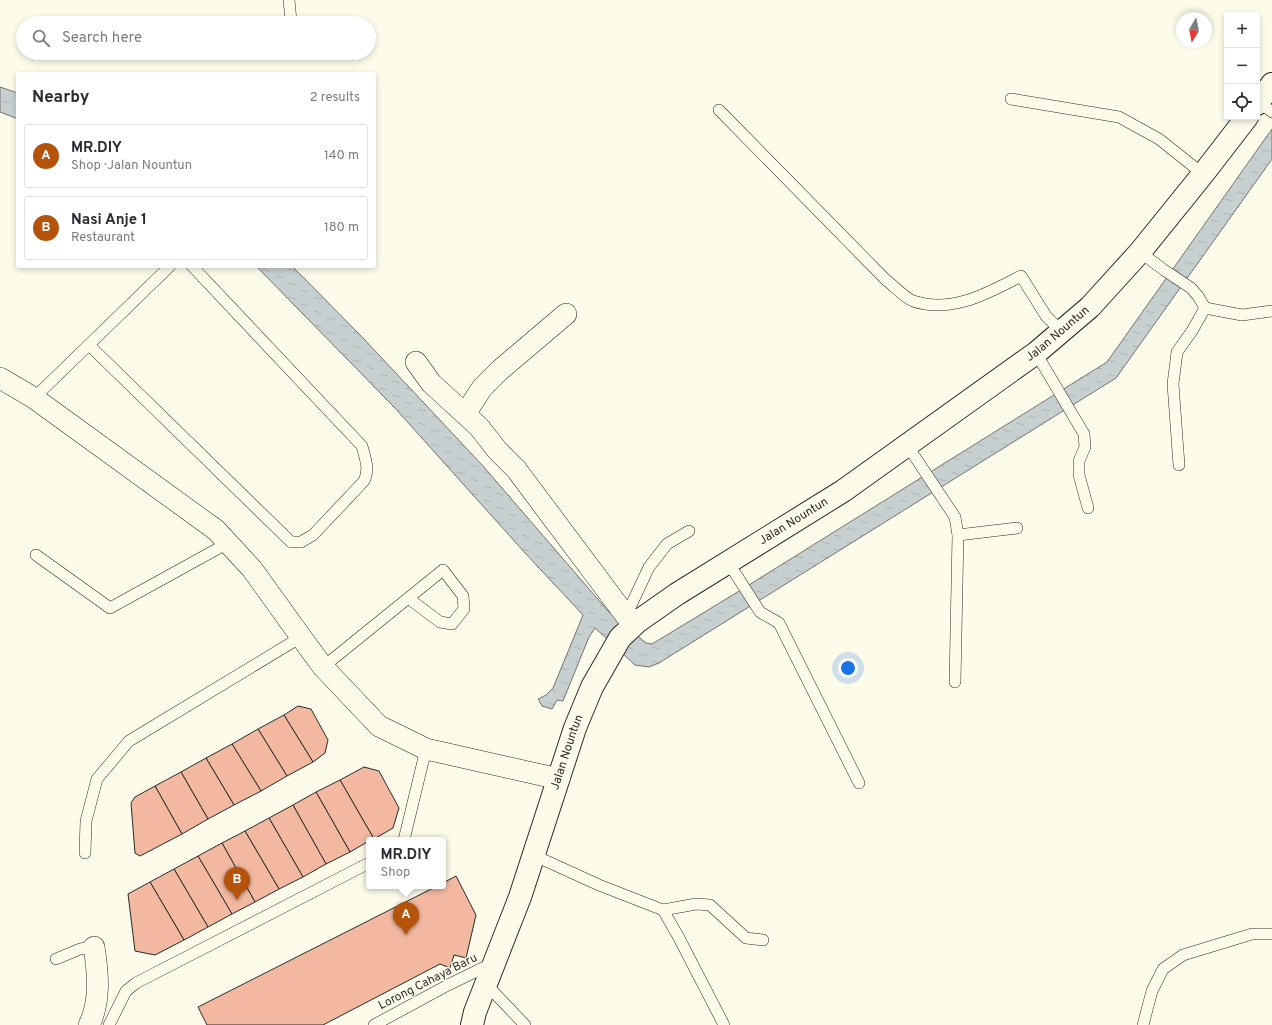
<!DOCTYPE html>
<html lang="en">
<head>
<meta charset="utf-8">
<style>
	:root { --surface:#fff; --page:#f7f7f7; --text:#2b2b33; --muted:#7c7c81; --line:#e1e1e2; --accent:#b45309 }
	body { margin:0; font-family:Overpass,sans-serif; background:var(--page); color:var(--text) }
	.controls { position:absolute; right:12px; top:12px; display:grid; overflow:hidden; border-radius:4px; box-shadow:0 2px 6px #0003 }
	.controls button { width:36px; height:36px; display:grid; place-items:center; padding:0; border:0; border-bottom:1px solid var(--line); background:var(--surface); color:var(--text); font:20px sans-serif }
	.compass { position:absolute; left:1176px; top:12px; width:36px; height:36px; border-radius:50%; background:var(--surface); box-shadow:0 2px 6px #0003; rotate:190deg }
	.you { position:absolute; left:848px; top:668px; width:14px; height:14px; margin:-10px; border:3px solid #fff; border-radius:50%; background:#1a73e8; box-shadow:0 0 0 6px #1a73e833 }
	.badge { display:grid; place-items:center; width:26px; height:26px; border-radius:50%; background:var(--accent); color:#fff; font-size:13px; font-weight:700 }
	.pin { position:absolute; translate:-50% -33px; filter:drop-shadow(0 1px 2px #0008) }
	.pin::after { content:''; position:absolute; top:21px; width:14px; height:12px; background:inherit; clip-path:polygon(0 0,100% 0,50% 100%) }
	.popup { position:absolute; left:366px; top:837px; width:80px; height:52px; box-sizing:border-box; display:grid; place-content:center; border-radius:4px; background:var(--surface); filter:drop-shadow(0 1px 3px #0005); font-size:13px; white-space:nowrap; color:var(--muted) }
	.popup b { font-size:15px; color:var(--text) }
	.popup::after { content:''; position:absolute; left:50%; top:100%; margin-left:-8px; border:8px solid transparent; border-top-color:var(--surface) }
	.list { margin:0; padding:0; list-style:none }
	h2 { display:flex; justify-content:space-between; align-items:center; height:52px; margin:0; padding:0 16px; font-size:17px }
	h2 small { font-size:13px; font-weight:400; color:var(--muted) }
	.list li { display:grid; grid-template-columns:26px 1fr auto; gap:12px; align-items:center; box-sizing:border-box; height:64px; margin:0 8px 8px; padding:0 8px; border:1px solid var(--line); border-radius:4px }
	.list b { display:block; font-size:15px; white-space:nowrap }
	.list p { margin:0; font-size:13px; white-space:nowrap; color:var(--muted) }
	.list em { font-size:13px; font-style:normal; color:var(--muted) }
	.icon { flex:none; width:22px; height:22px; fill:none; stroke:currentColor; stroke-width:2; stroke-linecap:round; stroke-linejoin:round }
	.map { position:relative; flex:none; width:1272px; height:1025px; overflow:hidden }
	.search { position:absolute; background:var(--surface); box-shadow:0 2px 6px #0003; left:16px; top:16px; width:360px; height:44px; display:flex; align-items:center; gap:10px; box-sizing:border-box; padding:0 14px; border-radius:22px; color:var(--muted); font-size:15px }
	.panel { position:absolute; background:var(--surface); box-shadow:0 2px 6px #0003; left:16px; top:72px; width:360px; height:196px; border-radius:4px }
	.map>svg:first-child { display:block }
</style>
</head>
<body>
<div class="map">
<svg width="1272" height="1025" viewBox="0 0 1272 1025">
	<defs>
		<pattern id="water-ripples" width="26" height="14" patternUnits="userSpaceOnUse"><rect width="26" height="14" fill="#c7d0d0"/><path d="M2 4q2-2 4 0t4 0M15 11q2-2 4 0t4 0" fill="none" stroke="#abb3b3"/></pattern>
	</defs>
	<rect width="100%" height="100%" fill="#fdfbea"/>
	<g fill="url(#water-ripples)" stroke="#74746e">
		<polygon points="0,87 18,93 18,119 0,112"/>
		<polygon points="1272,129 1272,159 1116,378 659,663 649,667 635,665 595,628 589,637 563,701 557,700 552,709 542,706 538,699 546,695 553,688 583,615 526,554 394,407 256,266 292,266 363,338 483,466 608,611 646,643 652,644 736,593 1107,362"/>
	</g>
	<g fill="#f2b8a0" stroke="#2b2b2b">
		<polygon points="298,706 311,709 328,740 325,753 313,762 284,715"/>
		<polygon points="284,715 313,762 287,776 258,729"/>
		<polygon points="258,729 287,776 261,791 232,744"/>
		<polygon points="232,744 261,791 234,805 206,758"/>
		<polygon points="206,758 234,805 208,819 181,772"/>
		<polygon points="364,767 379,771 399,808 393,828 374,839 340,780"/>
		<polygon points="181,772 208,819 182,834 155,786"/>
		<polygon points="340,780 374,839 369,840 369,841 350,852 316,792"/>
		<polygon points="155,786 182,834 140,856 135,853 131,803 135,797"/>
		<polygon points="316,792 350,852 326,864 293,805"/>
		<polygon points="293,805 326,864 303,877 269,818"/>
		<polygon points="269,818 303,877 279,889 245,831"/>
		<polygon points="245,831 279,889 255,902 222,843"/>
		<polygon points="222,843 255,902 232,914 198,856"/>
		<polygon points="198,856 232,914 208,927 174,869"/>
		<polygon points="174,869 208,927 184,940 150,882"/>
		<polygon points="456,876 476,915 466,958 454,955 450,968 440,964 323,1025 207,1025 198,1007 437,886 443,886 443,883"/>
		<polygon points="150,882 184,940 155,955 135,951 128,894"/>
	</g>
	<g fill="none" stroke-linecap="round" stroke-linejoin="round">
		<g stroke="#2b2b2b" stroke-width="12">
			<g id="lane">
				<polyline points="289,0 291,21"/>
				<polyline points="1011,99 1119,117 1159,139 1203,174"/>
				<polyline points="1259,102 1272,112"/>
				<path d="M 719,110 L 886,280 C 893,285 905,298 913,301 C 952,314 988,293 1021,276 L 1046,316 L 1061,331"/>
				<polyline points="1140,252 1164,270 1191,288 1198,296 1205,308 1242,315 1272,311"/>
				<path d="M 89,345 L 291,542 L 301,542 L 313,535 L 364,481 C 370,469 365,458 362,446 L 192,266"/>
				<polyline points="1036,353 1084,434 1085,447 1079,461 1079,475 1088,508"/>
				<polyline points="34,398 170,266"/>
				<polyline points="907,445 955,517 958,535 1017,528"/>
				<polyline points="1179,465 1173,384 1177,352 1192,331 1205,308"/>
				<polyline points="36,555 110,608 228,543"/>
				<polyline points="728,562 760,612 779,623 859,783"/>
				<polyline points="626,616 649,567 667,544 689,531"/>
				<polyline points="323,667 443,570 463,596 464,609 452,624 440,622 408,598"/>
				<polyline points="955,682 958,535"/>
				<polyline points="404,840 426,749"/>
				<polyline points="85,853 86,821 97,779 129,741 301,637"/>
				<polyline points="533,855 599,885 663,910 678,936 724,1025"/>
				<polyline points="663,910 696,904 710,905 746,938 763,940"/>
				<polyline points="56,959 80,949 94,947"/>
				<polyline points="486,984 525,1025"/>
				<polyline points="109,1025 126,991 136,983 369,863"/>
				<polyline points="374,1025 448,985 493,963"/>
				<polyline points="1143,1025 1152,991 1163,969 1183,955 1252,934 1272,934"/>
			</g>
		</g>
		<g stroke="#2b2b2b" stroke-width="22">
			<g id="street">
				<polyline points="416,362 431,383 479,427 497,450 516,469 626,616 637,622"/>
				<polyline points="0,378 34,398 216,530 252,569 301,637 323,667 379,726 426,749 559,779"/>
				<polyline points="465,414 482,388 500,370 566,314"/>
				<path d="M 89,1025 C 101,1001 98,972 94,947"/>
			</g>
		</g>
		<g stroke="#2b2b2b" stroke-width="24">
			<g id="secondary">
				<polyline points="1257,104 1272,84"/>
				<path id="s1" d="M 472,1025 L 475,1012 L 520,897 L 575,728 L 592,687 L 620,638 L 637,622 L 677,594 L 843,491 L 1036,353 L 1090,307 L 1140,252 L 1203,174 L 1247,117"/>
			</g>
		</g>
		<use href="#lane" stroke="#fdfbea" stroke-width="11"/>
		<use href="#street" stroke="#fdfbea" stroke-width="21"/>
		<use href="#secondary" stroke="#fdfbea" stroke-width="22"/>
	</g>
	<g text-anchor="middle" dominant-baseline="central" stroke-width="3" stroke-linejoin="round" paint-order="stroke">
		<g font-size="12" fill="#2b2b2b" stroke="#fdfbea">
			<text stroke="none"><textPath href="#s1" startOffset="949">Jalan Nountun</textPath></text>
			<text stroke="none"><textPath href="#s1" startOffset="625">Jalan Nountun</textPath></text>
			<text stroke="none"><textPath href="#s1" startOffset="289">Jalan Nountun</textPath></text>
			<text transform="translate(428 982) rotate(-27)">Lorong Cahaya Baru</text>
		</g>
	</g>
</svg>
<div class="controls">
<button>+</button>
<button>−</button>
<button><svg class="icon" aria-label="locate" viewBox="0 0 24 24"><circle cx="12" cy="12" r="6"/><path d="M12 2v4M12 18v4M2 12h4M18 12h4"/></svg></button>
</div>
<svg class="compass" viewBox="-18 -18 36 36"><path d="M0-13l5 13h-10z" fill="#e53935"/><path d="M0 13l5-13h-10z" fill="#7c7c81"/></svg>
<div class="you"></div>
<div class="pin badge" style="left:406px;top:935px">A</div>
<div class="popup"><b>MR.DIY</b>Shop</div>
<div class="pin badge" style="left:237px;top:900px">B</div>
<div class="search"><svg class="icon" aria-label="search" viewBox="0 0 24 24"><circle cx="10" cy="10" r="6"/><path d="M15 15l6 6"/></svg>Search here</div>
<section class="panel">
<h2>Nearby<small>2 results</small></h2>
<ul class="list">
<li><span class="badge">A</span><div><b>MR.DIY</b><p>Shop · Jalan Nountun</p></div><em>140 m</em></li>
<li><span class="badge">B</span><div><b>Nasi Anje 1</b><p>Restaurant</p></div><em>180 m</em></li>
</ul>
</section>
</div>
</body>
</html>
